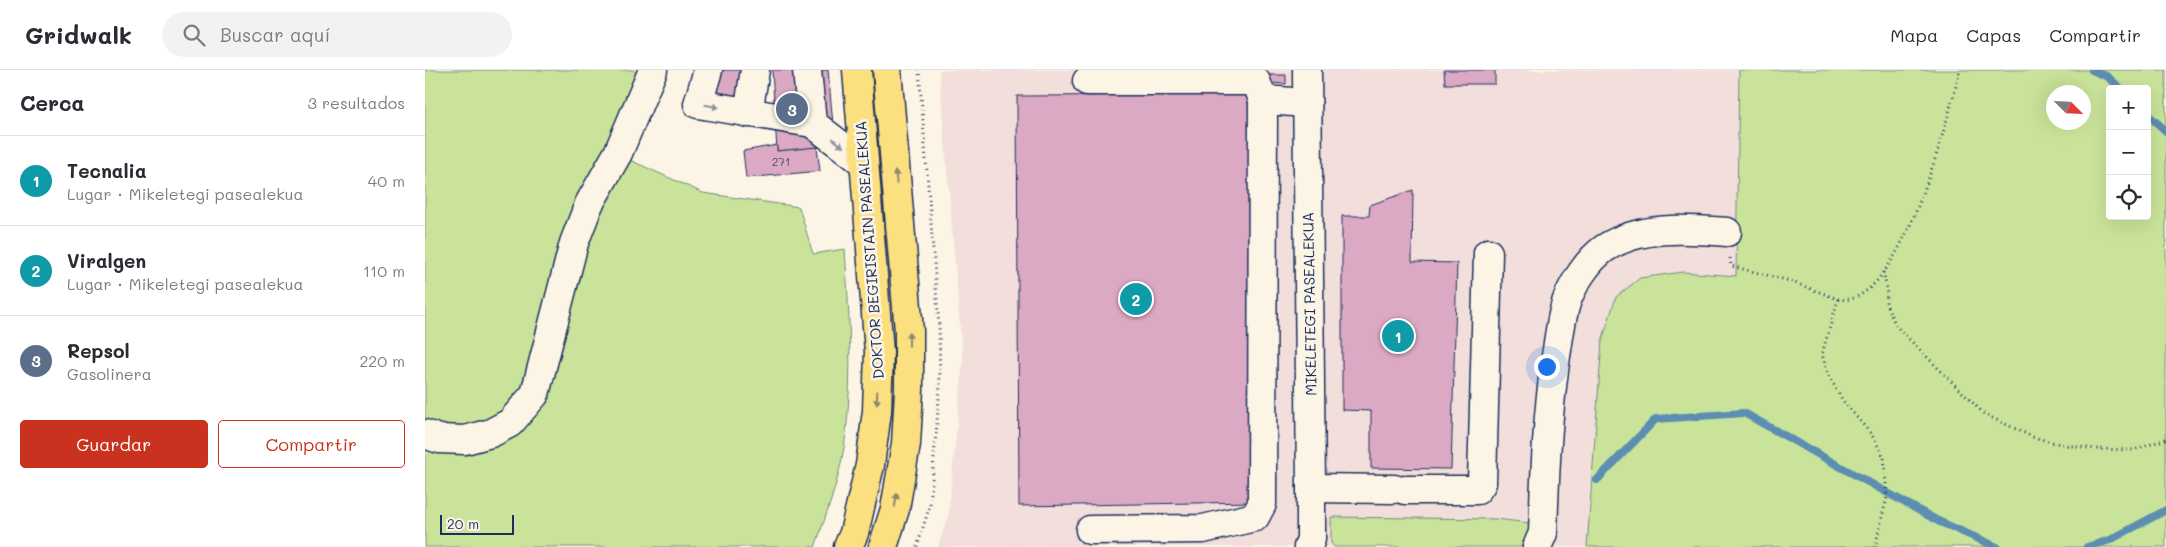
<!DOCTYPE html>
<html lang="es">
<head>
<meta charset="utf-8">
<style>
	:root { --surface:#fff; --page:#f2f2f3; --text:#2b2b33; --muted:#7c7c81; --line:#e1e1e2; --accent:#c8321e }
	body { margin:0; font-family:Mali,sans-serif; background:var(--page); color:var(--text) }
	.controls { position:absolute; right:15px; top:15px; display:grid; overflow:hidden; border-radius:5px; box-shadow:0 5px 20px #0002 }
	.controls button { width:45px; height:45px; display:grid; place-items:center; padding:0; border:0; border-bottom:1px solid var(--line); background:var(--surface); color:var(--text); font:25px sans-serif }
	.compass { position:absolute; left:1621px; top:15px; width:45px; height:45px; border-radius:50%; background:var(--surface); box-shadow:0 5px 20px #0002; rotate:114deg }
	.scale { position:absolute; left:15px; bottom:12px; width:74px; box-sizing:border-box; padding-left:5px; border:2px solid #1b2f5e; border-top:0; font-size:14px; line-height:18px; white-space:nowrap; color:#1b2f5e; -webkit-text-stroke:4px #fcf5e5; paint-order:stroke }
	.you { position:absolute; left:1121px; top:296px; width:18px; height:18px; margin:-12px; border:4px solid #fff; border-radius:50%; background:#1a73e8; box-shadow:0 0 0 8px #1a73e833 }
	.badge { display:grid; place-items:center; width:32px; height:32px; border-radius:50%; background:var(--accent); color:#fff; font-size:16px; font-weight:700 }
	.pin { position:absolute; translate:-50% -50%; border:2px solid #fff; box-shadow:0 1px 5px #0006 }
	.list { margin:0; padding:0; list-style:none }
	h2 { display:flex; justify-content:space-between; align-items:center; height:65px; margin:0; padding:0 20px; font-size:21px }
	h2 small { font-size:16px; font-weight:400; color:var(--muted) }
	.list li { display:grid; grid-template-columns:32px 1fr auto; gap:15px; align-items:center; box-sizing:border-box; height:90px; padding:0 20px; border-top:1px solid var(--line) }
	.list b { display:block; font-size:19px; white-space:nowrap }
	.list p { margin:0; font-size:16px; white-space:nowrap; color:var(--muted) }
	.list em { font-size:16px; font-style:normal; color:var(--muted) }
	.actions { display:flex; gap:10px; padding:15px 20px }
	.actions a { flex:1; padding:11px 0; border:1px solid var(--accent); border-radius:5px; text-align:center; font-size:18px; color:var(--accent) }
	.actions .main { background:var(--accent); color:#fff }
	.icon { flex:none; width:28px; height:28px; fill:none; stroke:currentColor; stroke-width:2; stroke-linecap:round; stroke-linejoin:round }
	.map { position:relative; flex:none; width:1741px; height:477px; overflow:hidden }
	header { display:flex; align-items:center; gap:30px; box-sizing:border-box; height:70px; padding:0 25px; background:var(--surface); border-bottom:1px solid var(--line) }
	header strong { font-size:24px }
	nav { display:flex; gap:28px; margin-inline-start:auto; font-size:18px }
	.search { width:350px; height:45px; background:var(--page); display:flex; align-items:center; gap:12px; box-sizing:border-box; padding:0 18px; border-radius:28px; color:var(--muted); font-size:19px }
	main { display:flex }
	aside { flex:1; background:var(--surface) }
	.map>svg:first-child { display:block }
</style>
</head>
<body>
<header>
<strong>Gridwalk</strong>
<div class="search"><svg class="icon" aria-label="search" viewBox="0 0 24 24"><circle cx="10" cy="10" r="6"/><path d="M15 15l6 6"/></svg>Buscar aquí</div>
<nav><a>Mapa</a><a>Capas</a><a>Compartir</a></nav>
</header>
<main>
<aside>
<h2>Cerca<small>3 resultados</small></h2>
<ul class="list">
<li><span class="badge" style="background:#0f9aa8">1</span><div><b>Tecnalia</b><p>Lugar · Mikeletegi pasealekua</p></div><em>40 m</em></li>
<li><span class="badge" style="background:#0f9aa8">2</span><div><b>Viralgen</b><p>Lugar · Mikeletegi pasealekua</p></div><em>110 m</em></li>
<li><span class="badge" style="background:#5c6f8a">3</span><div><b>Repsol</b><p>Gasolinera</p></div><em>220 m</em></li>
</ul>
<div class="actions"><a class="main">Guardar</a><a>Compartir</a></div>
</aside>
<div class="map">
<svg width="1741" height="477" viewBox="0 0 1741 477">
	<rect width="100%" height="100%" fill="#fcf5e5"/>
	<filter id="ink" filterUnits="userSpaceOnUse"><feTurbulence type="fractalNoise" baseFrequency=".02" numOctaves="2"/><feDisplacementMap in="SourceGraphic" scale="10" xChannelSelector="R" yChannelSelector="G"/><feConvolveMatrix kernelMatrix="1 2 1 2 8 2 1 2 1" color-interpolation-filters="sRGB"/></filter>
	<g filter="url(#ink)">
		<polygon fill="#f2dedb" points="514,0 1314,0 1311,206 1258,202 1191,227 1177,271 1162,477 513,477 523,447 538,292"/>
		<g fill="#c9e49a" stroke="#728a7c" fill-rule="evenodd">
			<path d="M 0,0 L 208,0 L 217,7 L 187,82 L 278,123 L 374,137 L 388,184 L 420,179 C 424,240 428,302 421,363 C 417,402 403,440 390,477 L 0,477 Z"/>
			<path d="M 1314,0 L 1741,0 L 1741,477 L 1162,477 L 1177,271 L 1191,227 L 1215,208 L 1258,202 L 1311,206 ZM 1685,19 L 1722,19 L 1722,146 L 1685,146 ZM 1628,22 L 1658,22 L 1658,52 L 1628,52 Z"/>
			<polygon points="906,447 1070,449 1105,453 1102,469 1096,477 909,477 906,473"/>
		</g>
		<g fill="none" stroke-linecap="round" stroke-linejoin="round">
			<g stroke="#5c8eb1" stroke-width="8">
				<polyline points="1667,0 1683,7 1696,19"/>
				<polyline points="1722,44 1741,61"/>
				<polyline points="1172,410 1231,349 1319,343 1513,451 1572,477"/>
				<polyline points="1662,477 1685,470 1741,440"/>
			</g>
		</g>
		<g fill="#dca9c4" stroke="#1b2f5e">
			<polygon points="294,0 318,0 308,35 286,29"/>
			<polygon points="347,0 403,0 410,76 352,81"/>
			<polygon points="1019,0 1070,0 1070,14 1020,14"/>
			<polygon points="843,5 861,5 861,14 842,13"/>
			<polygon points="828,25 829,432 594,436 592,26"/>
			<polygon points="352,75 352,81 392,77 395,101 321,108 318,81"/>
			<polygon points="988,120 987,192 1032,193 1026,399 946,398 946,341 917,340 917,146 944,146 945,135"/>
		</g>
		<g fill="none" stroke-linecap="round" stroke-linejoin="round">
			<g stroke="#1b2f5e" stroke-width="31">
				<g id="minor">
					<polyline points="283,0 273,34 387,53 439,93"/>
					<polyline points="382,0 387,53"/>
					<polyline points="882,0 886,418 886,469 883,477"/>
					<polyline points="662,11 831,11 838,30 882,33"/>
					<polyline points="323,43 330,0"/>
					<polyline points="0,364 14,369 40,370 66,363 85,353 110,324 149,173 164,134 193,83 228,0"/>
					<polyline points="886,418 969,419"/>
					<polyline points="980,420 1052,420 1057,413 1063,183"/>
					<polyline points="665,460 778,459 830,447 837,434 838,30"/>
					<path d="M 1112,477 L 1118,463 C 1120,403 1122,346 1131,286 C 1134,268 1136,247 1142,230 C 1149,212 1164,189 1180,178 C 1216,155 1262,159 1302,162"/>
				</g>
			</g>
			<g stroke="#1b2f5e" stroke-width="31">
				<g id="major">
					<polyline points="423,477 429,463 445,395 452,341 454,282 432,0"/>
					<polyline points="458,477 470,439 481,374 484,320 484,261 462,0"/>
				</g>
			</g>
			<g stroke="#1b2f5e" stroke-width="3" stroke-dasharray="1 4" stroke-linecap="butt">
				<path d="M 1305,188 L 1306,196 L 1365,211 L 1413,229 C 1475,242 1524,44 1535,0"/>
				<polyline points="1458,202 1462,218 1461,234 1471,256 1559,344 1608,367 1639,375 1671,379 1709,380 1741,369"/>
				<polyline points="1413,229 1397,284 1403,304 1418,331 1447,365 1459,387 1462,427 1450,477"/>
				<polyline points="492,477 505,435 515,316 514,256 494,0"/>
			</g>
			<use href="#minor" stroke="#fcf5e5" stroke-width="28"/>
			<use href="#major" stroke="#fce080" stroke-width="28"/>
		</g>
		<defs><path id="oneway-solid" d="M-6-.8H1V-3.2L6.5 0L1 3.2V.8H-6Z" transform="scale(1.25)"/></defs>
		<g fill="#8c92a2">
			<use href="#oneway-solid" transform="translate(287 36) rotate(10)"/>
			<use href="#oneway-solid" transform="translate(413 73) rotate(38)"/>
		</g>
		<g fill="#8c886f">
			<use href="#oneway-solid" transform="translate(471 107) rotate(-95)"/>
			<use href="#oneway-solid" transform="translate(484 269) rotate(-90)"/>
			<use href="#oneway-solid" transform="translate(452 328) rotate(92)"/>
			<use href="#oneway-solid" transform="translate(471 430) rotate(-80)"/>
		</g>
	</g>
	<g text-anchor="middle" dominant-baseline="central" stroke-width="5" stroke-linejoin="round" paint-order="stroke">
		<g font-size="12" fill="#4b4e78">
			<text x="356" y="91">271</text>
		</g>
		<g font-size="15" fill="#1b2f5e" stroke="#fcf5e5">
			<text transform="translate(444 180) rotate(-94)">DOKTOR BEGIRISTAIN PASEALEKUA</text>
			<text transform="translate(884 234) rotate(-91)">MIKELETEGI PASEALEKUA</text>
		</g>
	</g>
</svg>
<div class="controls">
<button>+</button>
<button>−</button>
<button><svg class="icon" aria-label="locate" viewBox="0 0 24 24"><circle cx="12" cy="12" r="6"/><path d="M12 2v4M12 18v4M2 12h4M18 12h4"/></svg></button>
</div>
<svg class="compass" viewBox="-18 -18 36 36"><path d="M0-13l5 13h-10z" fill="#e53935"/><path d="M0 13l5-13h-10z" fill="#7c7c81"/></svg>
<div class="scale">20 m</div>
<div class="you"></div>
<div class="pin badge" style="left:973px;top:266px;background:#0f9aa8">1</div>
<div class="pin badge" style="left:711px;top:229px;background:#0f9aa8">2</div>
<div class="pin badge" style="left:367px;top:39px;background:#5c6f8a">3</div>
</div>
</main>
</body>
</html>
